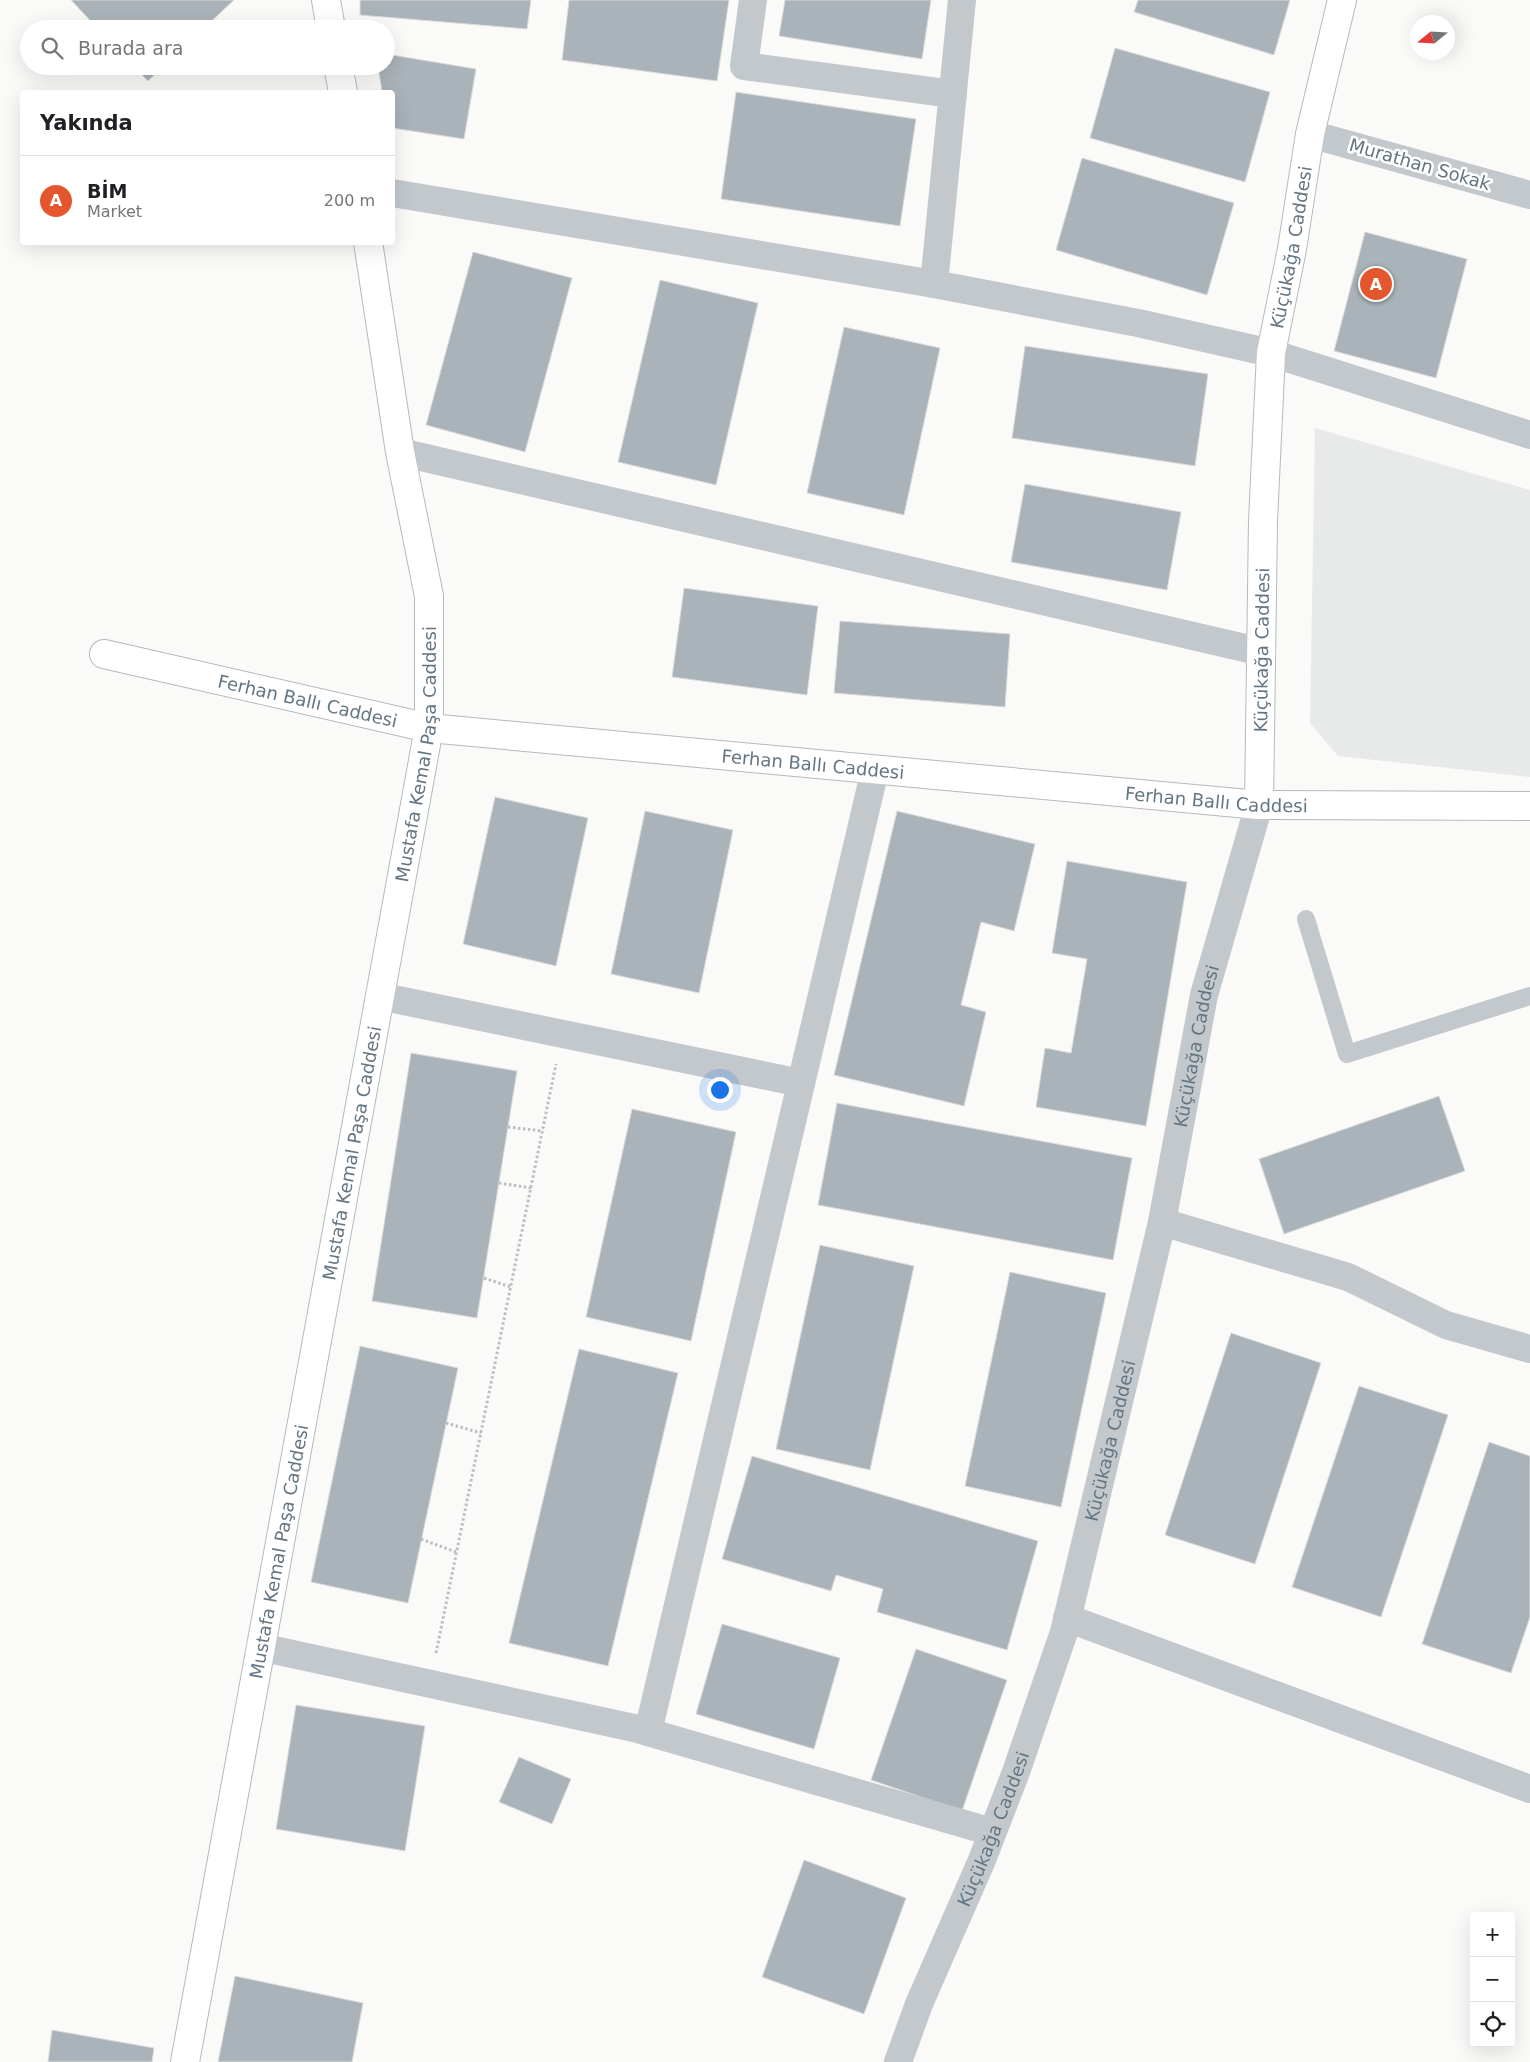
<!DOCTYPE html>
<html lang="tr">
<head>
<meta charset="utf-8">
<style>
	:root { --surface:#fff; --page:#f6f6f6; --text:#202124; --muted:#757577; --line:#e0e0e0; --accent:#e4572e }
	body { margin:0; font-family:"DejaVu Sans",sans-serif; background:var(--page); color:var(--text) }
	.controls { position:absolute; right:15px; bottom:15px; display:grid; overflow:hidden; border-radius:5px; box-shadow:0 5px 20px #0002 }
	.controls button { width:45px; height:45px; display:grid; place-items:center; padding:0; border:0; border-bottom:1px solid var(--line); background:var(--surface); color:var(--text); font:25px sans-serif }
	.compass { position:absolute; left:1410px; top:15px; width:45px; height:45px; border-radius:50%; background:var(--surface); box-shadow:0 5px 20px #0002; rotate:252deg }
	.you { position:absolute; left:719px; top:1089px; width:18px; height:18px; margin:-12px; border:4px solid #fff; border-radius:50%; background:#1a73e8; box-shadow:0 0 0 8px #1a73e833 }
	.badge { display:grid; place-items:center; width:32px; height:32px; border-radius:50%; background:var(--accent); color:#fff; font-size:16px; font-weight:700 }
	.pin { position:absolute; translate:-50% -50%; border:2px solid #fff; box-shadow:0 1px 5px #0006 }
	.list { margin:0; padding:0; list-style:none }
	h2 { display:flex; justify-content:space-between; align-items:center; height:65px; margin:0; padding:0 20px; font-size:21px }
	h2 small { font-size:16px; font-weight:400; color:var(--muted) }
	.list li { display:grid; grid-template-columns:32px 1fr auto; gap:15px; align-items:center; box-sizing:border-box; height:90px; padding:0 20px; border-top:1px solid var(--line) }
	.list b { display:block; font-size:19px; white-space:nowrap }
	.list p { margin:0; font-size:16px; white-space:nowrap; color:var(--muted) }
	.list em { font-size:16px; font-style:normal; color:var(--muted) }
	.icon { flex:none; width:28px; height:28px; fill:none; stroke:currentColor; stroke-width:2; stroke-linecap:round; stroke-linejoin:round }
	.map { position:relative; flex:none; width:1530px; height:2062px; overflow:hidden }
	.search { position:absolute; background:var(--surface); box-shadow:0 5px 20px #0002; left:20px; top:20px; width:375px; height:55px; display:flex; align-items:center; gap:12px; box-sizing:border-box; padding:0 18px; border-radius:28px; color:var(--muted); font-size:19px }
	.panel { position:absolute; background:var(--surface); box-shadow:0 5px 20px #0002; left:20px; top:90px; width:375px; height:155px; border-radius:5px }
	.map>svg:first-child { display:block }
</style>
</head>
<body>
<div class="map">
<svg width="1530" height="2062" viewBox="0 0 1530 2062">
	<rect width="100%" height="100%" fill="#fafaf8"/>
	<polygon fill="#e8e9e9" points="1315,428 1530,490 1530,777 1338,756 1310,723"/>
	<g fill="#aab3b9" stroke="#dcdcda">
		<polygon points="71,0 234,0 203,29 98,29"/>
		<polygon points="360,0 531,0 527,29 360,15"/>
		<polygon points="569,0 729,0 717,81 562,60"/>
		<polygon points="785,0 931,0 922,59 779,36"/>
		<polygon points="1138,0 1290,0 1274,55 1134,12"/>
		<polygon points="1115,48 1270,92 1245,182 1090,138"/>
		<polygon points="386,54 476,69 464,139 392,128 392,92 382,92 378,66 386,66"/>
		<polygon points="133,66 164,66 148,81"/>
		<polygon points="736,92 916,119 900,226 721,199"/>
		<polygon points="1082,158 1234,203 1207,295 1056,250"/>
		<polygon points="1365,232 1467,259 1436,378 1334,351"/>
		<polygon points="473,252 572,278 525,452 426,425"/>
		<polygon points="660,280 758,303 716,485 618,462"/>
		<polygon points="844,327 940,348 904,515 807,493"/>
		<polygon points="1025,346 1208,374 1195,466 1012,438"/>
		<polygon points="1025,484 1181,512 1167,590 1011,562"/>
		<polygon points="684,588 818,606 807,695 672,677"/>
		<polygon points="840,621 1010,634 1005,707 834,693"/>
		<polygon points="495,797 588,818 556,966 463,944"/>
		<polygon points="645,811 733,830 699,993 611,974"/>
		<polygon points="897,811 1035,844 1014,931 981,922 961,1005 986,1012 964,1106 834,1075"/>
		<polygon points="1067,861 1187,882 1146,1126 1036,1107 1045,1048 1071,1053 1087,959 1052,953"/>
		<polygon points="411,1053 517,1071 477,1318 372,1301"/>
		<polygon points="1439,1096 1465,1171 1284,1234 1259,1159"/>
		<polygon points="837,1103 1132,1158 1113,1260 818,1205"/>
		<polygon points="632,1109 736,1132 691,1341 586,1317"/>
		<polygon points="820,1245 914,1266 870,1470 776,1449"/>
		<polygon points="1010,1272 1106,1293 1061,1507 965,1486"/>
		<polygon points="1231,1333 1321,1363 1255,1564 1165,1535"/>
		<polygon points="360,1346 458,1368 408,1603 311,1582"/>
		<polygon points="579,1349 678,1373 608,1666 509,1643"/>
		<polygon points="1359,1386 1448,1415 1381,1617 1292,1587"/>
		<polygon points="1489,1442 1530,1456 1530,1617 1511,1673 1422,1644"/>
		<polygon points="752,1456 1038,1541 1007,1650 877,1612 883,1589 836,1575 831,1591 722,1559"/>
		<polygon points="722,1624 840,1658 814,1749 696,1714"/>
		<polygon points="916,1649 1007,1680 962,1811 871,1780"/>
		<polygon points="296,1705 425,1726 405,1851 276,1829"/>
		<polygon points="519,1757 571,1779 552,1824 499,1802"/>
		<polygon points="804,1860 906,1898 864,2014 762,1977"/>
		<polygon points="235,1976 363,2003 352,2062 218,2062"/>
		<polygon points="52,2030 154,2048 152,2062 48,2062"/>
	</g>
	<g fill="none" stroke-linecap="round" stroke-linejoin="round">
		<g stroke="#b3babf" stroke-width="30">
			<g id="secondary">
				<polyline points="326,0 331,29"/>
				<polyline points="338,66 343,92"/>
				<path id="s2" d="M 104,654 L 429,728 L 1259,805 L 1530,806"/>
				<path id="s3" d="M 1259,805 L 1263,521 L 1271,353 L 1292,249 L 1310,134 L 1342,0"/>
				<path id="s4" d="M 185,2062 L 429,728 L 429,596 L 400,452 L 368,242"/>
			</g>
		</g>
		<g stroke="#bbbfc2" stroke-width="3" stroke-dasharray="2.5 2.5" stroke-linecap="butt">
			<polyline points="508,1127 543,1131"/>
			<polyline points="499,1183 531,1188"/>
			<polyline points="484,1278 511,1287"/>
			<polyline points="446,1423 481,1433"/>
			<polyline points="421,1539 456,1552"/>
			<polyline points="436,1653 556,1064"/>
		</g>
		<polyline stroke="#c3c8cc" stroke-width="18" points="1306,919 1347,1054 1530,996"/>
		<g stroke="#c3c8cc" stroke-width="28">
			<polyline points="753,0 744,66 953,94"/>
			<polyline points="1310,134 1530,195"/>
			<polyline points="392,193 934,284 1138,323 1271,353 1530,435"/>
			<polyline points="934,284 962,0"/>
			<polyline points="400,452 1262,652"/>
			<polyline points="379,996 801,1083"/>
			<polyline points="1162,1222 1348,1277 1446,1325 1530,1349"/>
			<polyline points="1067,1618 1530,1789"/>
			<polyline points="260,1647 634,1728 992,1832"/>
			<polyline points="648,1732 875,770"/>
			<path id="s1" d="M 898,2062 L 919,2004 L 982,1860 L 1016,1772 L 1064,1632 L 1162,1222 L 1204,995 L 1259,805"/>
		</g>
		<use href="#secondary" stroke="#fff" stroke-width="28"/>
	</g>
	<g text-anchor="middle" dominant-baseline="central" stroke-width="5" stroke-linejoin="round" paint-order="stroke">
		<g font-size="18" fill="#657683" stroke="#fff">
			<text transform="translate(1420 164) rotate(16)">Murathan Sokak</text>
			<text stroke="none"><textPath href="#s3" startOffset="560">Küçükağa Caddesi</textPath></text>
			<text stroke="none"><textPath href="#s3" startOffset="155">Küçükağa Caddesi</textPath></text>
			<text stroke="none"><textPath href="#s2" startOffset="209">Ferhan Ballı Caddesi</textPath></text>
			<text stroke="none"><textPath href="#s4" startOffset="1329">Mustafa Kemal Paşa Caddesi</textPath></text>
			<text stroke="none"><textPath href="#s2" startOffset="719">Ferhan Ballı Caddesi</textPath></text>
			<text stroke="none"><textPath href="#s2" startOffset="1124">Ferhan Ballı Caddesi</textPath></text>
			<text stroke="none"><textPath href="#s1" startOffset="1062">Küçükağa Caddesi</textPath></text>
			<text stroke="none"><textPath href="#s4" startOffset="924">Mustafa Kemal Paşa Caddesi</textPath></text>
			<text stroke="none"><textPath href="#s1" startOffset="658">Küçükağa Caddesi</textPath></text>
			<text stroke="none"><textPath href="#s4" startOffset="519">Mustafa Kemal Paşa Caddesi</textPath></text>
			<text stroke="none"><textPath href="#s1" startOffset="252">Küçükağa Caddesi</textPath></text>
		</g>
	</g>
</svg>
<div class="controls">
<button>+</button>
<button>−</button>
<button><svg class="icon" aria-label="locate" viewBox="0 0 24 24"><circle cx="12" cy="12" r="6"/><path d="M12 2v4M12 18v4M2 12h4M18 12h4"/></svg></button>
</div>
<svg class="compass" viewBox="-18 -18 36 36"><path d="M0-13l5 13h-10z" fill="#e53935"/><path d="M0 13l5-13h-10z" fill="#757577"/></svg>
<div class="you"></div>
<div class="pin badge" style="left:1376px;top:284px">A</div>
<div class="search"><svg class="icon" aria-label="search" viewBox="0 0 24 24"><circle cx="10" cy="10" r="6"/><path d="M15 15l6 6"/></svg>Burada ara</div>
<section class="panel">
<h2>Yakında<small></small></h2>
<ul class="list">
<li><span class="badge">A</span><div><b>BİM</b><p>Market</p></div><em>200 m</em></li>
</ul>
</section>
</div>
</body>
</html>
